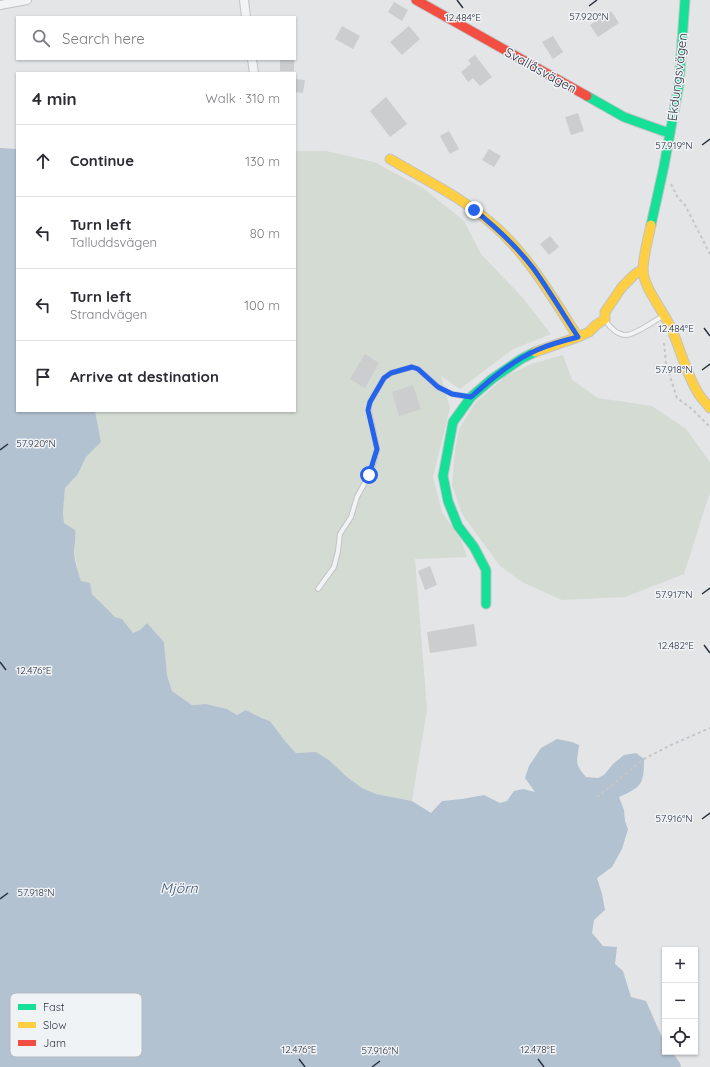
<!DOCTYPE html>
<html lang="en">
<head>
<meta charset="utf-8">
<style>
	:root { --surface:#fff; --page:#f2f2f3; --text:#2b2b33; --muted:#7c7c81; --line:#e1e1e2 }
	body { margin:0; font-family:Quicksand,sans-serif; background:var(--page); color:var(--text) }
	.controls { position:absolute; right:12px; bottom:12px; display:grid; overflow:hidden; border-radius:0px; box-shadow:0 1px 3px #0004 }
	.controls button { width:36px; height:36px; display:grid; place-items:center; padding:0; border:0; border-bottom:1px solid var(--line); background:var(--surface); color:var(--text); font:20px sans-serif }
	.stop { position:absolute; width:12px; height:12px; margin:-9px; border:3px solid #2563eb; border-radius:50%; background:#fff }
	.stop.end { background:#2563eb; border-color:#fff; box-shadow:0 1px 4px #0008 }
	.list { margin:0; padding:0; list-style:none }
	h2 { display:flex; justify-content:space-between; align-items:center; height:52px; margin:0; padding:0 16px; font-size:17px }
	h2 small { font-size:13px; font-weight:400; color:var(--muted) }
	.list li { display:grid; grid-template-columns:26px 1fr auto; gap:12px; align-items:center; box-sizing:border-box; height:72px; padding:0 16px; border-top:1px solid var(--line) }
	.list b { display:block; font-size:15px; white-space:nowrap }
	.list p { margin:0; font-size:13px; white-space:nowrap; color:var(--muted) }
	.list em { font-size:13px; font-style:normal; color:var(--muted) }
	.icon { flex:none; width:22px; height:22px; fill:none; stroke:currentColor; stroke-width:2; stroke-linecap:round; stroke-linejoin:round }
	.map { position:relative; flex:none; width:710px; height:1067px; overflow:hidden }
	.search { position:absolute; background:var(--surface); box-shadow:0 1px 3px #0004; left:16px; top:16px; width:280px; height:44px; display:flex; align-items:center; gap:10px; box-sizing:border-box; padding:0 14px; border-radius:0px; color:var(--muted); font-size:15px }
	.panel { position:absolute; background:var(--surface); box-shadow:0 1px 3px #0004; left:16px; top:72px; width:280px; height:340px; border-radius:0px }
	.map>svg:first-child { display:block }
</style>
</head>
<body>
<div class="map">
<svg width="710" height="1067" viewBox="0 0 710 1067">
	<rect width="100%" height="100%" fill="#e3e5e7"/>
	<g fill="#d4dbd3">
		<polygon points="295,151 326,151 374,162 423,188 464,221 481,254 522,297 551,334 513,349 460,389 441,376 450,408 433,477 442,512 461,540 467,557 415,559 427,709 412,801 376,794 362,788 347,777 329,760 316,752 296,753 285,741 270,721 246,710 237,715 227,709 206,704 192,705 172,691 167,675 164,642 147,623 140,630 133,634 122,619 115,617 105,608 81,581 78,572 74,551 76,535 64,523 63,513 65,488 78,474 86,457 101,442 95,411 295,411"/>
		<polygon points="563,355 572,380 598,398 652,406 686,429 710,462 710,492 684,574 625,597 562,600 522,582 500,566 462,514 452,485 455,450 459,429 475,403 506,376 531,364"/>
	</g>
	<path fill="#b3c2d0" d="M 0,148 L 17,149 L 17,411 L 95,411 L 101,442 L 86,457 L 78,474 L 65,488 L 63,513 L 64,523 L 75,530 C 76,537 75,543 74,550 C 74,560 78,572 81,581 L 90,583 L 92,594 L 115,617 L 122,619 L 133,633 L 140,630 L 147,623 L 164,642 L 167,675 L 172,691 L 192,705 L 206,704 L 227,709 L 237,715 L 246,710 L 262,718 L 270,721 L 285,741 L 296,753 L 316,752 L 329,760 L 347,777 L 362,788 L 376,794 L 412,801 L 431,813 L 442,801 L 462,799 L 484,795 L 500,803 L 507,801 L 514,791 L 523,789 L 535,792 L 525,778 L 529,766 L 541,748 L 557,739 L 572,742 L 579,745 C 577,763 574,763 586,777 L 598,778 L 604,775 L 613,764 L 624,755 L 636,753 L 644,759 C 644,784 642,787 619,797 L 624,810 L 625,821 L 628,829 L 622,849 L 612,867 L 597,878 L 602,894 L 605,910 L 594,920 L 592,933 L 603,946 L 617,947 L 615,964 L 623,971 L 631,997 L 646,1001 L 661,1035 L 665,1042 L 665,1052 L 672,1052 L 680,1063 L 681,1067 L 0,1067 Z"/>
	<g fill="#cbcdcf">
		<polygon points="394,2 408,10 402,21 388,12"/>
		<polygon points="611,11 619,23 598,37 590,25"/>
		<polygon points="342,26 360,36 353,49 335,39"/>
		<polygon points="409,26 420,39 402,55 390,42"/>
		<polygon points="553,36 563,52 553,59 542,42"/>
		<polygon points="475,55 492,77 480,86 473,78 468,82 461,72 471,64 468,60"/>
		<polygon points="294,59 294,71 280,71 280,60"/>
		<polygon points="295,79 305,80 303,93 295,92"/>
		<polygon points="386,97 407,124 390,137 370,111"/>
		<polygon points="578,113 584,131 571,135 565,117"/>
		<polygon points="449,131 459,149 450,154 440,136"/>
		<polygon points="489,149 501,156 494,167 482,160"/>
		<polygon points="550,236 559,247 549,255 540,244"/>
		<polygon points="365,354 379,363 365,388 350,379"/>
		<polygon points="413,385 421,409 399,416 392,392"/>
		<polygon points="430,566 437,585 425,590 418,571"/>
		<polygon points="474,624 477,646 430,653 427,632"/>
	</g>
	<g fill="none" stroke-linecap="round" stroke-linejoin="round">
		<g stroke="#c1c3c5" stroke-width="6">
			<g id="lane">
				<path d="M 606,321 C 610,328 618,335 626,335 C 635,335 654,321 663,316"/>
				<polyline points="318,589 334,567 338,551 340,534 351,517 357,497 369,475 374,462 377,449 369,410 370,402 384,378 391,373 412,367 418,369 438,387 452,394 469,397"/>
			</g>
		</g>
		<g stroke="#c1c3c5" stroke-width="10">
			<g id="street">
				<polyline points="244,0 246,17"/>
				<polyline points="0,5 27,0"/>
				<polyline points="252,59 254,73"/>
			</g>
		</g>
		<g stroke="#c1c3c5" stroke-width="11">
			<g id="fast">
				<polyline points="587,96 624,117 663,131 670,132"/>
				<polyline points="651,225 664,166 679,84 685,0"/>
				<polyline points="486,604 486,570 474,547 458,526 448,501 443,476 453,422 471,397 492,379 521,359 535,352"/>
			</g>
		</g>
		<g stroke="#c1c3c5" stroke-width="11">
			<g id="slow">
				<path d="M 390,159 C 424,179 461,197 491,223 C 528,254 552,297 578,337"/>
				<path d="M 651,225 C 648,240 643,256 643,271 C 644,288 664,312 671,328 C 681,350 687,377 700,396 C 703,400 707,404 710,408"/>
				<polyline points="535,352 578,337 589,332 596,325 605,319 605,312 622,287 634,275 638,272 643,271"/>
			</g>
		</g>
		<g stroke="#c1c3c5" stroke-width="11">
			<polyline id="jam" points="416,0 587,96"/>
		</g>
		<g stroke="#c4c6c8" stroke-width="2" stroke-dasharray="3 3" stroke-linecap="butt">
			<polyline points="671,184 678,198 685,205 710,254"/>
			<polyline points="664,343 666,364 677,398 692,409 710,427"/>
			<polyline points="597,797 644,759 671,745 710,728"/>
		</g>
		<use href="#lane" stroke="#f1f3f4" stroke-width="4"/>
		<use href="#street" stroke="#f1f3f4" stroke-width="8"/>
		<use href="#fast" stroke="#16e098" stroke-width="9"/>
		<use href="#slow" stroke="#ffcf43" stroke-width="9"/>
		<use href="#jam" stroke="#f24e42" stroke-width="9"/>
	</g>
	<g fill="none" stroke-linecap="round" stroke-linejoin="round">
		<path stroke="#2563eb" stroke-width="5" d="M 369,475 L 377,449 L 368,410 L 370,402 L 384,378 L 391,373 L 412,367 L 418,369 L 438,387 L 452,394 L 471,397 C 491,379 512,361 537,350 C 548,345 566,340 578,337 C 563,314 549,290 533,268 C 516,246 496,227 474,210"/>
	</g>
	<path fill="none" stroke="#2b323f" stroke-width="1.5" d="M 457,0 L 463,8M 589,6 L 597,0M 702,145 L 710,139M 704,328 L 710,336M 702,370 L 710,364M 0,450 L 8,444M 702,594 L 710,588M 704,645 L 710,653M 0,662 L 6,670M 702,819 L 710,813M 0,899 L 8,893M 299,1059 L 305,1067M 538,1059 L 544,1067M 372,1067 L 380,1061"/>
	<g text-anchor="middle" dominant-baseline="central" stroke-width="3" stroke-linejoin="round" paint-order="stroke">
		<g font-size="13" fill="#2b323f" stroke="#f0f3f6">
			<text transform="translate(541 70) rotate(29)">Svallåsvägen</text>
			<text transform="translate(677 77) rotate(-83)">Ekdungsvägen</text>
		</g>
		<g font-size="14" font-style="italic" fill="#385270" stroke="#f0f3f6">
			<text x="179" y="888">Mjörn</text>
		</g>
	</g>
	<rect x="10" y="993" width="132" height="64" rx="6" fill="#f0f3f6" stroke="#b5b9bf" stroke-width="1"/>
	<rect x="18" y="1004" width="18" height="6" fill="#16e098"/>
	<rect x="18" y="1022" width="18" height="6" fill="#ffcf43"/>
	<rect x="18" y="1040" width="18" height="6" fill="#f24e42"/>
	<g font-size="11" fill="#2b323f">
		<text x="43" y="1011">Fast</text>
		<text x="43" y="1029">Slow</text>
		<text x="43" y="1047">Jam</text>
	</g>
	<g font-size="10" text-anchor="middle" fill="#2b323f" stroke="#f0f3f6" stroke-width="3" stroke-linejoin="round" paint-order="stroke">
		<text x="589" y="20">57.920°N</text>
		<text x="463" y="21">12.484°E</text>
		<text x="674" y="149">57.919°N</text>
		<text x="676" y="332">12.484°E</text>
		<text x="674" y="373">57.918°N</text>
		<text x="36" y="447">57.920°N</text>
		<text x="674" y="598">57.917°N</text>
		<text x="676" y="649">12.482°E</text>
		<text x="34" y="674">12.476°E</text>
		<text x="674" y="822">57.916°N</text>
		<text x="36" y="896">57.918°N</text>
		<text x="299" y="1053">12.476°E</text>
		<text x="538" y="1053">12.478°E</text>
		<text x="380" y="1054">57.916°N</text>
	</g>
</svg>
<div class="controls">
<button>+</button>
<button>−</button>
<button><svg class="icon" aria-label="locate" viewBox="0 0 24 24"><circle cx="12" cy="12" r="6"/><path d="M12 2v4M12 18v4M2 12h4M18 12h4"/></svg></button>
</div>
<div class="stop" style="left:369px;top:475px"></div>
<div class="stop end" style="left:474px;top:210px"></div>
<div class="search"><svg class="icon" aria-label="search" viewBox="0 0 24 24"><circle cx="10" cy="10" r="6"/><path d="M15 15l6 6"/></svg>Search here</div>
<section class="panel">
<h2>4 min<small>Walk · 310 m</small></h2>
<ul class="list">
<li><svg class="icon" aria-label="ahead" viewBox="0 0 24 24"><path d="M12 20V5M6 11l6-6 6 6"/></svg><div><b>Continue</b></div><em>130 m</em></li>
<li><svg class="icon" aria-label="left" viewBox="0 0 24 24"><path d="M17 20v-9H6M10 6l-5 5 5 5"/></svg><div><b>Turn left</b><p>Talluddsvägen</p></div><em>80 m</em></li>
<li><svg class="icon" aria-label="left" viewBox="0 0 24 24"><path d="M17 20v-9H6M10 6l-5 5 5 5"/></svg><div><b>Turn left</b><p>Strandvägen</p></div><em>100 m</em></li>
<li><svg class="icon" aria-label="arrive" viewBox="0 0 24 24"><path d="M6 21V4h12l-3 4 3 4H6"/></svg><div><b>Arrive at destination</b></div></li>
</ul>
</section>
</div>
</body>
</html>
